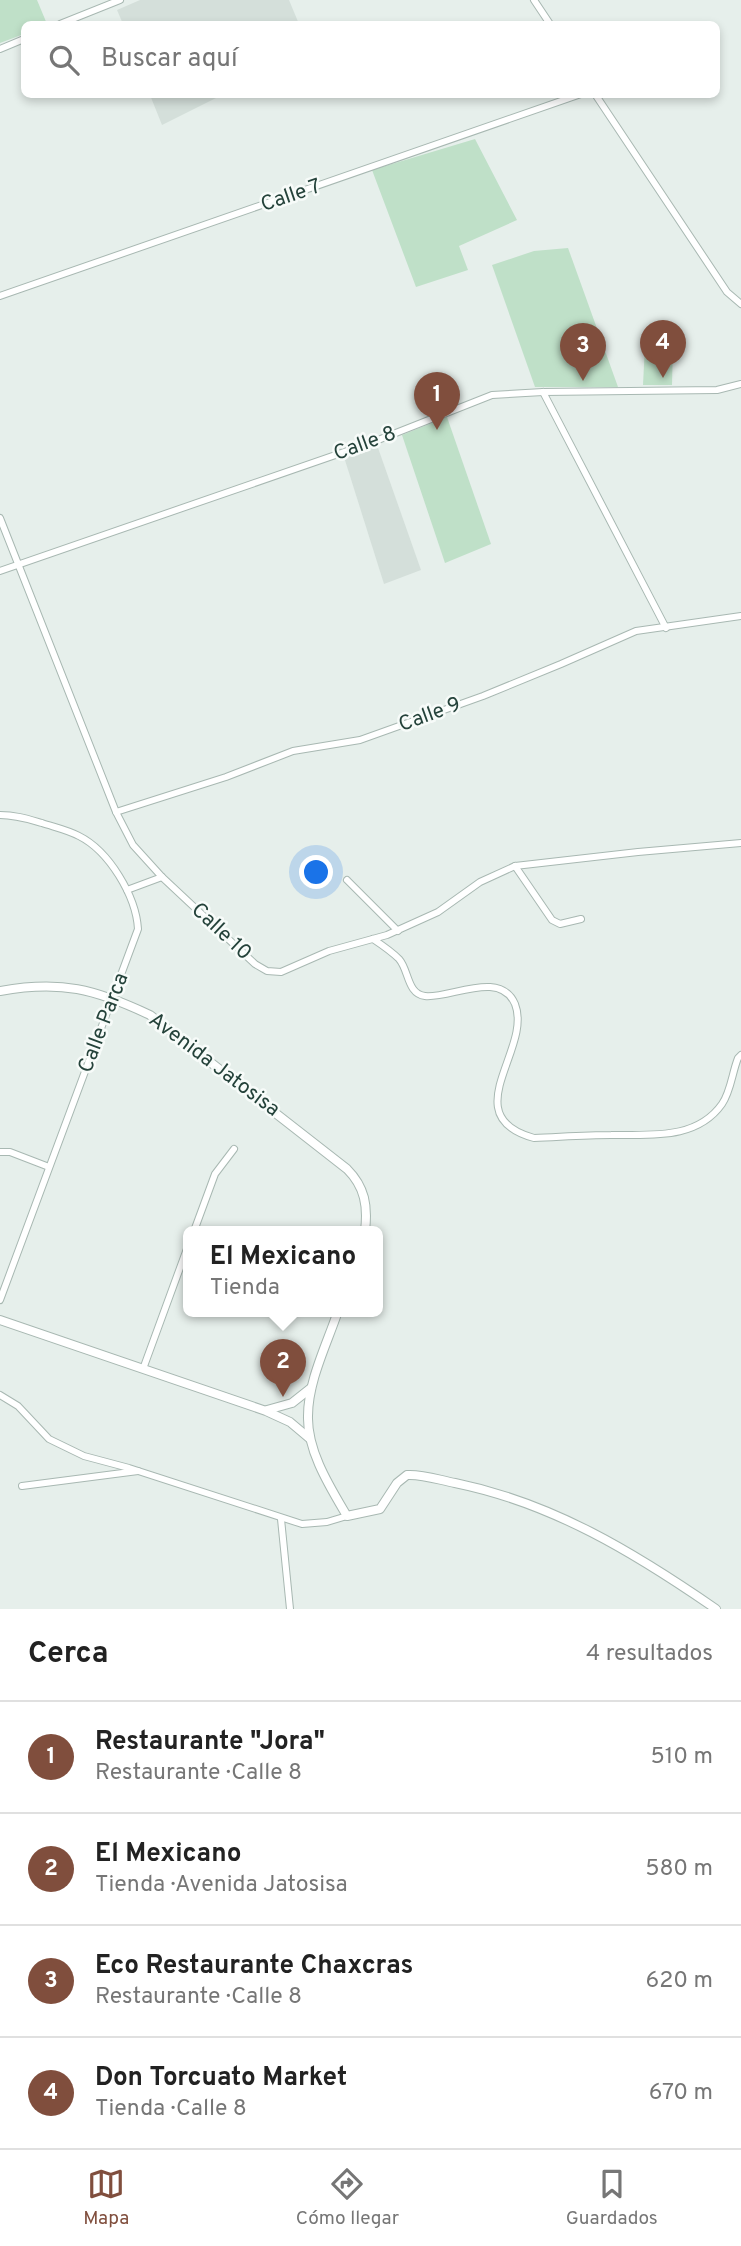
<!DOCTYPE html>
<html lang="es">
<head>
<meta charset="utf-8">
<style>
	:root { --surface:#fff; --page:#f2f2f2; --text:#222; --muted:#767676; --line:#e0e0e0; --accent:#804e3d }
	body { margin:0; font-family:Overpass,sans-serif; background:var(--page); color:var(--text) }
	.you { position:absolute; left:317px; top:873px; width:24px; height:24px; margin:-18px; border:5px solid #fff; border-radius:50%; background:#1a73e8; box-shadow:0 0 0 10px #1a73e833 }
	.badge { display:grid; place-items:center; width:46px; height:46px; border-radius:50%; background:var(--accent); color:#fff; font-size:23px; font-weight:700 }
	.pin { position:absolute; translate:-50% -58px; filter:drop-shadow(0 2px 4px #0008) }
	.pin::after { content:''; position:absolute; top:37px; width:24px; height:21px; background:inherit; clip-path:polygon(0 0,100% 0,50% 100%) }
	.popup { position:absolute; left:183px; top:1226px; width:200px; height:91px; box-sizing:border-box; display:grid; place-content:center; border-radius:10px; background:var(--surface); filter:drop-shadow(0 2px 5px #0005); font-size:23px; white-space:nowrap; color:var(--muted) }
	.popup b { font-size:26px; color:var(--text) }
	.popup::after { content:''; position:absolute; left:50%; top:100%; margin-left:-14px; border:14px solid transparent; border-top-color:var(--surface) }
	.list { margin:0; padding:0; list-style:none }
	h2 { display:flex; justify-content:space-between; align-items:center; height:91px; margin:0; padding:0 28px; font-size:30px }
	h2 small { font-size:23px; font-weight:400; color:var(--muted) }
	.list li { display:grid; grid-template-columns:46px 1fr auto; gap:21px; align-items:center; box-sizing:border-box; height:112px; padding:0 28px; border-top:2px solid var(--line) }
	.list b { display:block; font-size:26px; white-space:nowrap }
	.list p { margin:0; font-size:23px; white-space:nowrap; color:var(--muted) }
	.list em { font-size:23px; font-style:normal; color:var(--muted) }
	.icon { flex:none; width:38px; height:38px; fill:none; stroke:currentColor; stroke-width:2; stroke-linecap:round; stroke-linejoin:round }
	.map { position:relative; flex:none; width:741px; height:1609px; overflow:hidden }
	.search { position:absolute; background:var(--surface); box-shadow:0 4px 10px #0003; left:21px; right:21px; top:21px; height:77px; display:flex; align-items:center; gap:18px; box-sizing:border-box; padding:0 24px; border-radius:10px; color:var(--muted); font-size:26px }
	.sheet { height:539px; background:var(--surface) }
	nav { display:flex; justify-content:space-around; align-items:center; box-sizing:border-box; height:98px; border-top:2px solid var(--line); background:var(--surface); font-size:19px; color:var(--muted) }
	nav a { display:grid; justify-items:center; gap:4px }
	nav .on { color:var(--accent) }
	.map>svg:first-child { display:block }
</style>
</head>
<body>
<div class="map">
<svg width="741" height="1609" viewBox="0 0 741 1609">
	<rect width="100%" height="100%" fill="#e6efeb"/>
	<g fill="#d4dfda">
		<polygon points="140,0 289,0 299,24 123,24 117,10"/>
		<polygon points="150,95 222,95 162,125"/>
		<polygon points="377,445 421,570 384,584 344,457"/>
	</g>
	<g fill="#bfe0c8">
		<polygon points="0,0 37,0 47,24 24,24 24,34 0,43"/>
		<polygon points="475,139 517,220 459,246 468,270 416,287 372,170"/>
		<polygon points="568,248 572,259 618,387 535,387 492,265 534,251"/>
		<polygon points="645,345 673,345 672,385 643,385"/>
		<polygon points="447,417 491,544 445,563 402,435"/>
	</g>
	<g fill="none" stroke-linecap="round" stroke-linejoin="round">
		<g stroke="#a8b8b2" stroke-width="8">
			<g id="minor">
				<polyline points="534,0 550,24"/>
				<polyline points="60,24 120,0"/>
				<polyline points="0,49 24,39"/>
				<polyline points="595,94 727,292 741,304"/>
				<polyline points="0,296 581,94"/>
				<polyline points="543,392 666,628"/>
				<polyline points="0,518 116,812 133,845 162,877 255,964 267,971 281,972 329,951 387,935 438,912 480,882 515,866 638,852 741,843"/>
				<polyline points="0,571 373,442 492,395 543,392 717,390 741,384"/>
				<polyline points="116,812 226,777 293,751 360,740 483,696 561,664 636,631 741,616"/>
				<path d="M 0,815 C 16,815 28,819 42,823 C 54,827 68,830 79,836 C 109,851 136,896 138,929 L 0,1300"/>
				<polyline points="515,866 552,920 560,924 581,919"/>
				<polyline points="347,880 398,931"/>
				<polyline points="127,890 162,877"/>
				<path d="M 373,939 C 382,945 391,951 399,959 C 409,970 407,994 425,996 C 450,999 500,969 515,1004 C 533,1049 454,1116 534,1138 C 560,1137 585,1135 611,1135 C 648,1134 696,1141 722,1104 C 731,1091 732,1073 738,1058 L 741,1055"/>
				<polyline points="0,1152 10,1152 49,1167"/>
				<polyline points="194,1231 215,1174 234,1149"/>
				<polyline points="143,1369 188,1246"/>
				<polyline points="0,1395 18,1406 49,1439 84,1456 129,1468 302,1524 327,1522 347,1516"/>
				<polyline points="22,1486 138,1471"/>
				<polyline points="281,1519 290,1609"/>
			</g>
		</g>
		<g stroke="#a8b8b2" stroke-width="10">
			<g id="tertiary">
				<path d="M 0,991 C 61,980 95,989 150,1015 L 347,1169 C 365,1187 368,1206 365,1231"/>
				<path d="M 338,1311 C 327,1344 308,1381 308,1416 C 307,1451 330,1487 347,1516 L 380,1509 L 397,1483 L 407,1475 C 423,1474 439,1480 455,1483 C 553,1503 635,1553 716,1609"/>
				<polyline points="0,1320 266,1411 290,1422 309,1438"/>
				<polyline points="267,1410 292,1403 311,1388"/>
			</g>
		</g>
		<use href="#minor" stroke="#fff" stroke-width="6"/>
		<use href="#tertiary" stroke="#fff" stroke-width="8"/>
	</g>
	<g text-anchor="middle" dominant-baseline="central" stroke-width="5" stroke-linejoin="round" paint-order="stroke">
		<g font-size="21" fill="#24423a" stroke="#f7fbf9">
			<text transform="translate(291 196) rotate(-19)">Calle 7</text>
			<text transform="translate(365 444) rotate(-20)">Calle 8</text>
			<text transform="translate(430 715) rotate(-20)">Calle 9</text>
			<text transform="translate(221 932) rotate(43)">Calle 10</text>
			<text transform="translate(104 1023) rotate(-69)">Calle Parca</text>
			<text transform="translate(214 1065) rotate(37)">Avenida Jatosisa</text>
		</g>
	</g>
</svg>
<div class="you"></div>
<div class="pin badge" style="left:437px;top:430px">1</div>
<div class="pin badge" style="left:283px;top:1397px">2</div>
<div class="popup"><b>El Mexicano</b>Tienda</div>
<div class="pin badge" style="left:583px;top:381px">3</div>
<div class="pin badge" style="left:663px;top:378px">4</div>
<div class="search"><svg class="icon" aria-label="search" viewBox="0 0 24 24"><circle cx="10" cy="10" r="6"/><path d="M15 15l6 6"/></svg>Buscar aquí</div>
</div>
<section class="sheet">
<h2>Cerca<small>4 resultados</small></h2>
<ul class="list">
<li><span class="badge">1</span><div><b>Restaurante &quot;Jora&quot;</b><p>Restaurante · Calle 8</p></div><em>510 m</em></li>
<li><span class="badge">2</span><div><b>El Mexicano</b><p>Tienda · Avenida Jatosisa</p></div><em>580 m</em></li>
<li><span class="badge">3</span><div><b>Eco Restaurante Chaxcras</b><p>Restaurante · Calle 8</p></div><em>620 m</em></li>
<li><span class="badge">4</span><div><b>Don Torcuato Market</b><p>Tienda · Calle 8</p></div><em>670 m</em></li>
</ul>
</section>
<nav>
<a class="on"><svg class="icon" aria-label="map" viewBox="0 0 24 24"><path d="M3 6l6-2 6 2 6-2v14l-6 2-6-2-6 2zM9 4v14M15 6v14"/></svg>Mapa</a>
<a><svg class="icon" aria-label="directions" viewBox="0 0 24 24"><path d="M12 3l9 9-9 9-9-9zM9 14v-3h6M13 9l2 2-2 2"/></svg>Cómo llegar</a>
<a><svg class="icon" aria-label="saved" viewBox="0 0 24 24"><path d="M7 4h10v16l-5-4-5 4z"/></svg>Guardados</a>
</nav>
</body>
</html>
